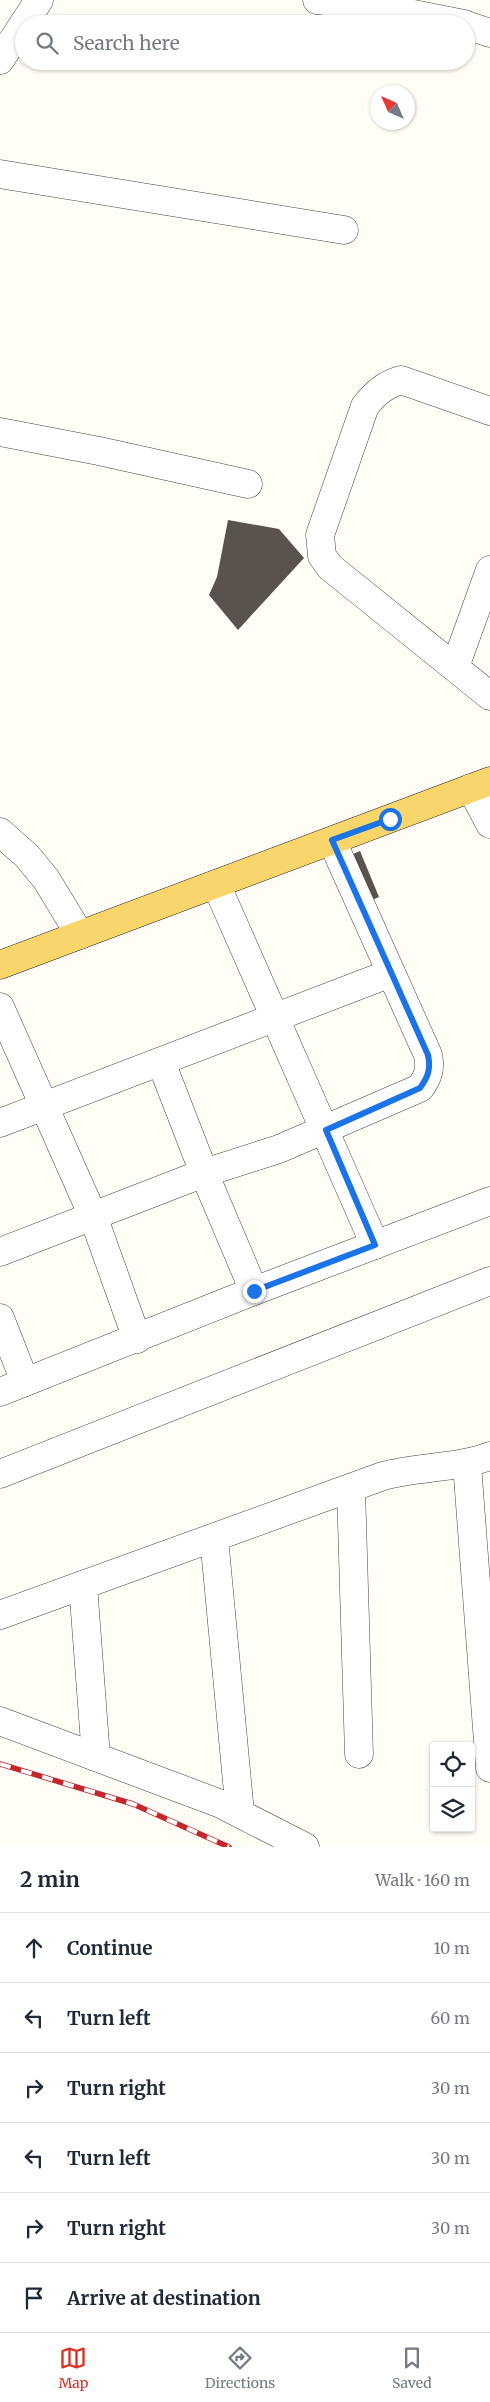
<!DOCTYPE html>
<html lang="en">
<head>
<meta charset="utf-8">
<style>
	:root { --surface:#fff; --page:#f2f2f3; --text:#1f2937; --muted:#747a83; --line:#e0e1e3; --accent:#d93025 }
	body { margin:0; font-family:Merriweather,serif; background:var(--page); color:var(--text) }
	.controls { position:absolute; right:15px; bottom:15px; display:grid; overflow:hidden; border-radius:5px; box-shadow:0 1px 4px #0004 }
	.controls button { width:45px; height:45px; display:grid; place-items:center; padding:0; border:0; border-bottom:1px solid var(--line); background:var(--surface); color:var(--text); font:25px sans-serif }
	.compass { position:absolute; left:370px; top:85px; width:45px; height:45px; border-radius:50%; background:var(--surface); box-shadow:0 1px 4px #0004; rotate:315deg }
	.stop { position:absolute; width:15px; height:15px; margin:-11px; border:4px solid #1a73e8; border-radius:50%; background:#fff }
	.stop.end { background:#1a73e8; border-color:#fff; box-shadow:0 1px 5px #0008 }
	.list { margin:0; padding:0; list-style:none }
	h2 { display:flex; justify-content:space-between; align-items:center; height:65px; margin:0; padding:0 20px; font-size:21px }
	h2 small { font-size:16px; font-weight:400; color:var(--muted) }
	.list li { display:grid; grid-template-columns:32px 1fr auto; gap:15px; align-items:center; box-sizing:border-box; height:70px; padding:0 20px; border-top:1px solid var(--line) }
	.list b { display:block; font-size:19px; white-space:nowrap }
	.list em { font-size:16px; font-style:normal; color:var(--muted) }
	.icon { flex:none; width:28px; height:28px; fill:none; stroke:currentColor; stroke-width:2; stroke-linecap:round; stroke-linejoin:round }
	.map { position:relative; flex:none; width:490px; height:1847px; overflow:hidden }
	.search { position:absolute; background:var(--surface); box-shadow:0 1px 4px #0004; left:15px; right:15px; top:15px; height:55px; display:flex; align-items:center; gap:12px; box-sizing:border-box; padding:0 18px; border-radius:28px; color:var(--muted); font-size:19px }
	.sheet { height:485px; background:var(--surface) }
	nav { display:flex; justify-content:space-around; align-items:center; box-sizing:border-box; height:70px; border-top:1px solid var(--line); background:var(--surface); font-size:14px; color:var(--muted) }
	nav a { display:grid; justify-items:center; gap:2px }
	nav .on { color:var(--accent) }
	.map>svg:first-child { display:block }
</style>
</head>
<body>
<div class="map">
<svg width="490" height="1847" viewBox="0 0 490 1847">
	<rect width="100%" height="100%" fill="#fffdf5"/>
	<g fill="#5a524d">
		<polygon points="228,520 279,529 304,558 238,630 209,595 217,577"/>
		<polygon points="360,851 379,897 354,908 335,862"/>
	</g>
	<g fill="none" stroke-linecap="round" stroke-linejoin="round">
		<g stroke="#444" stroke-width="29">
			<g id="minor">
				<polyline points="317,0 378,7 464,24"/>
				<polyline points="466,25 490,33"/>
				<polyline points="0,60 39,0"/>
				<polyline points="0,174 344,230"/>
				<path d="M 490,411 L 401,380 C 384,385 376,393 365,406 L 320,535 L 322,556 L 330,567 L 490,696"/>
				<polyline points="0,432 99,451 248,484"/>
				<polyline points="455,667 490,570"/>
				<polyline points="471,788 490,824"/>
				<polyline points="0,832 27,856 46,879 80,935"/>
				<polyline points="216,884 375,1245"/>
				<polyline points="0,1007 93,1216 137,1339"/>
				<polyline points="161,1062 204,1173 254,1291"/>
				<polyline points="0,1123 391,973"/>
				<path d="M 0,1252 L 204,1173 L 279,1149 L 420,1088 C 428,1077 431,1069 428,1055 L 332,841"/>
				<polyline points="0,1318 25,1382"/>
				<polyline points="0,1392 254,1291 490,1201"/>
				<polyline points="467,1464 490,1768"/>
				<polyline points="0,1474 490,1281"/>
				<polyline points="351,1489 359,1754"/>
				<polyline points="214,1538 240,1813"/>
				<polyline points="83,1585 96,1757"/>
				<path d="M 0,1615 L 383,1476 C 419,1466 455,1469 490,1456"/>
				<polyline points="0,1721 221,1804 305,1847"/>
			</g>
		</g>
		<g stroke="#222" stroke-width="29">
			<polyline id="major" points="0,965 490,781"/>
		</g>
		<use href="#minor" stroke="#fff" stroke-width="28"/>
		<use href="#major" stroke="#f9d66b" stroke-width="28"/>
		<g stroke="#c4262e" stroke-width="5.5">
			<polyline id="rail" points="0,1764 133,1804 229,1847"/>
		</g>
		<use href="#rail" stroke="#fff" stroke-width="4" stroke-dasharray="11" stroke-linecap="butt"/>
	</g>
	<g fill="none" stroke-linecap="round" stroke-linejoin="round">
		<path stroke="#1a73e8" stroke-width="6" d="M 254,1291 L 375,1245 L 326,1130 L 420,1088 C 428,1077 431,1069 428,1055 L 332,840 L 390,819"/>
	</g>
</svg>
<div class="controls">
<button><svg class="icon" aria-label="locate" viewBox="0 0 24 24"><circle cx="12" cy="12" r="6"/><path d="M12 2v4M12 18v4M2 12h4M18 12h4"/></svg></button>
<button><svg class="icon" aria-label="layers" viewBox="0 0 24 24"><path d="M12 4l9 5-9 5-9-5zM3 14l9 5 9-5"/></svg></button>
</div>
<svg class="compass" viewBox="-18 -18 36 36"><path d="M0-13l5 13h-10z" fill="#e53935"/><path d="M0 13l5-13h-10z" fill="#747a83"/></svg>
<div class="stop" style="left:390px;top:819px"></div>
<div class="stop end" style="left:254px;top:1291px"></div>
<div class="search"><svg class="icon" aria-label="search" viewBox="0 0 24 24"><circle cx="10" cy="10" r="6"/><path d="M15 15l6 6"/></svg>Search here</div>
</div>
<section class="sheet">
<h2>2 min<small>Walk · 160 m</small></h2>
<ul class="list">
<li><svg class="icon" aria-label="ahead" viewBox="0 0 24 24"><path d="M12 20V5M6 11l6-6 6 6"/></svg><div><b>Continue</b></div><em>10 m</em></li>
<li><svg class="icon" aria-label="left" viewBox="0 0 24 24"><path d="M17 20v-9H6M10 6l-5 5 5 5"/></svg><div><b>Turn left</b></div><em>60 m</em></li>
<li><svg class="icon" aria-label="right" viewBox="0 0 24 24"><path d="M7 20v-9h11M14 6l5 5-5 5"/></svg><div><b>Turn right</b></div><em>30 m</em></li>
<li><svg class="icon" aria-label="left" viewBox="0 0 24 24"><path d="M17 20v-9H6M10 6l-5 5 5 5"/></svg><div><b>Turn left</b></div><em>30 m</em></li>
<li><svg class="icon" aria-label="right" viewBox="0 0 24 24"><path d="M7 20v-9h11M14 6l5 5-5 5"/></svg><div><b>Turn right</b></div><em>30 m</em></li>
<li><svg class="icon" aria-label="arrive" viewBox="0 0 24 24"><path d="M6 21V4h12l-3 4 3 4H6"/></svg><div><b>Arrive at destination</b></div></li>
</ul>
</section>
<nav>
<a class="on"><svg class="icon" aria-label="map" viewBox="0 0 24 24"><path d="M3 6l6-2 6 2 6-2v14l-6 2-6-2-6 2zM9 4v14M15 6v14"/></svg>Map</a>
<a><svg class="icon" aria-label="directions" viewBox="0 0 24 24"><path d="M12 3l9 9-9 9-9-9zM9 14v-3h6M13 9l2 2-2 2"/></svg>Directions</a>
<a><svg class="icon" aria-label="saved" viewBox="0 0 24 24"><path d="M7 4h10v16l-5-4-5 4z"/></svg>Saved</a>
</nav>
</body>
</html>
